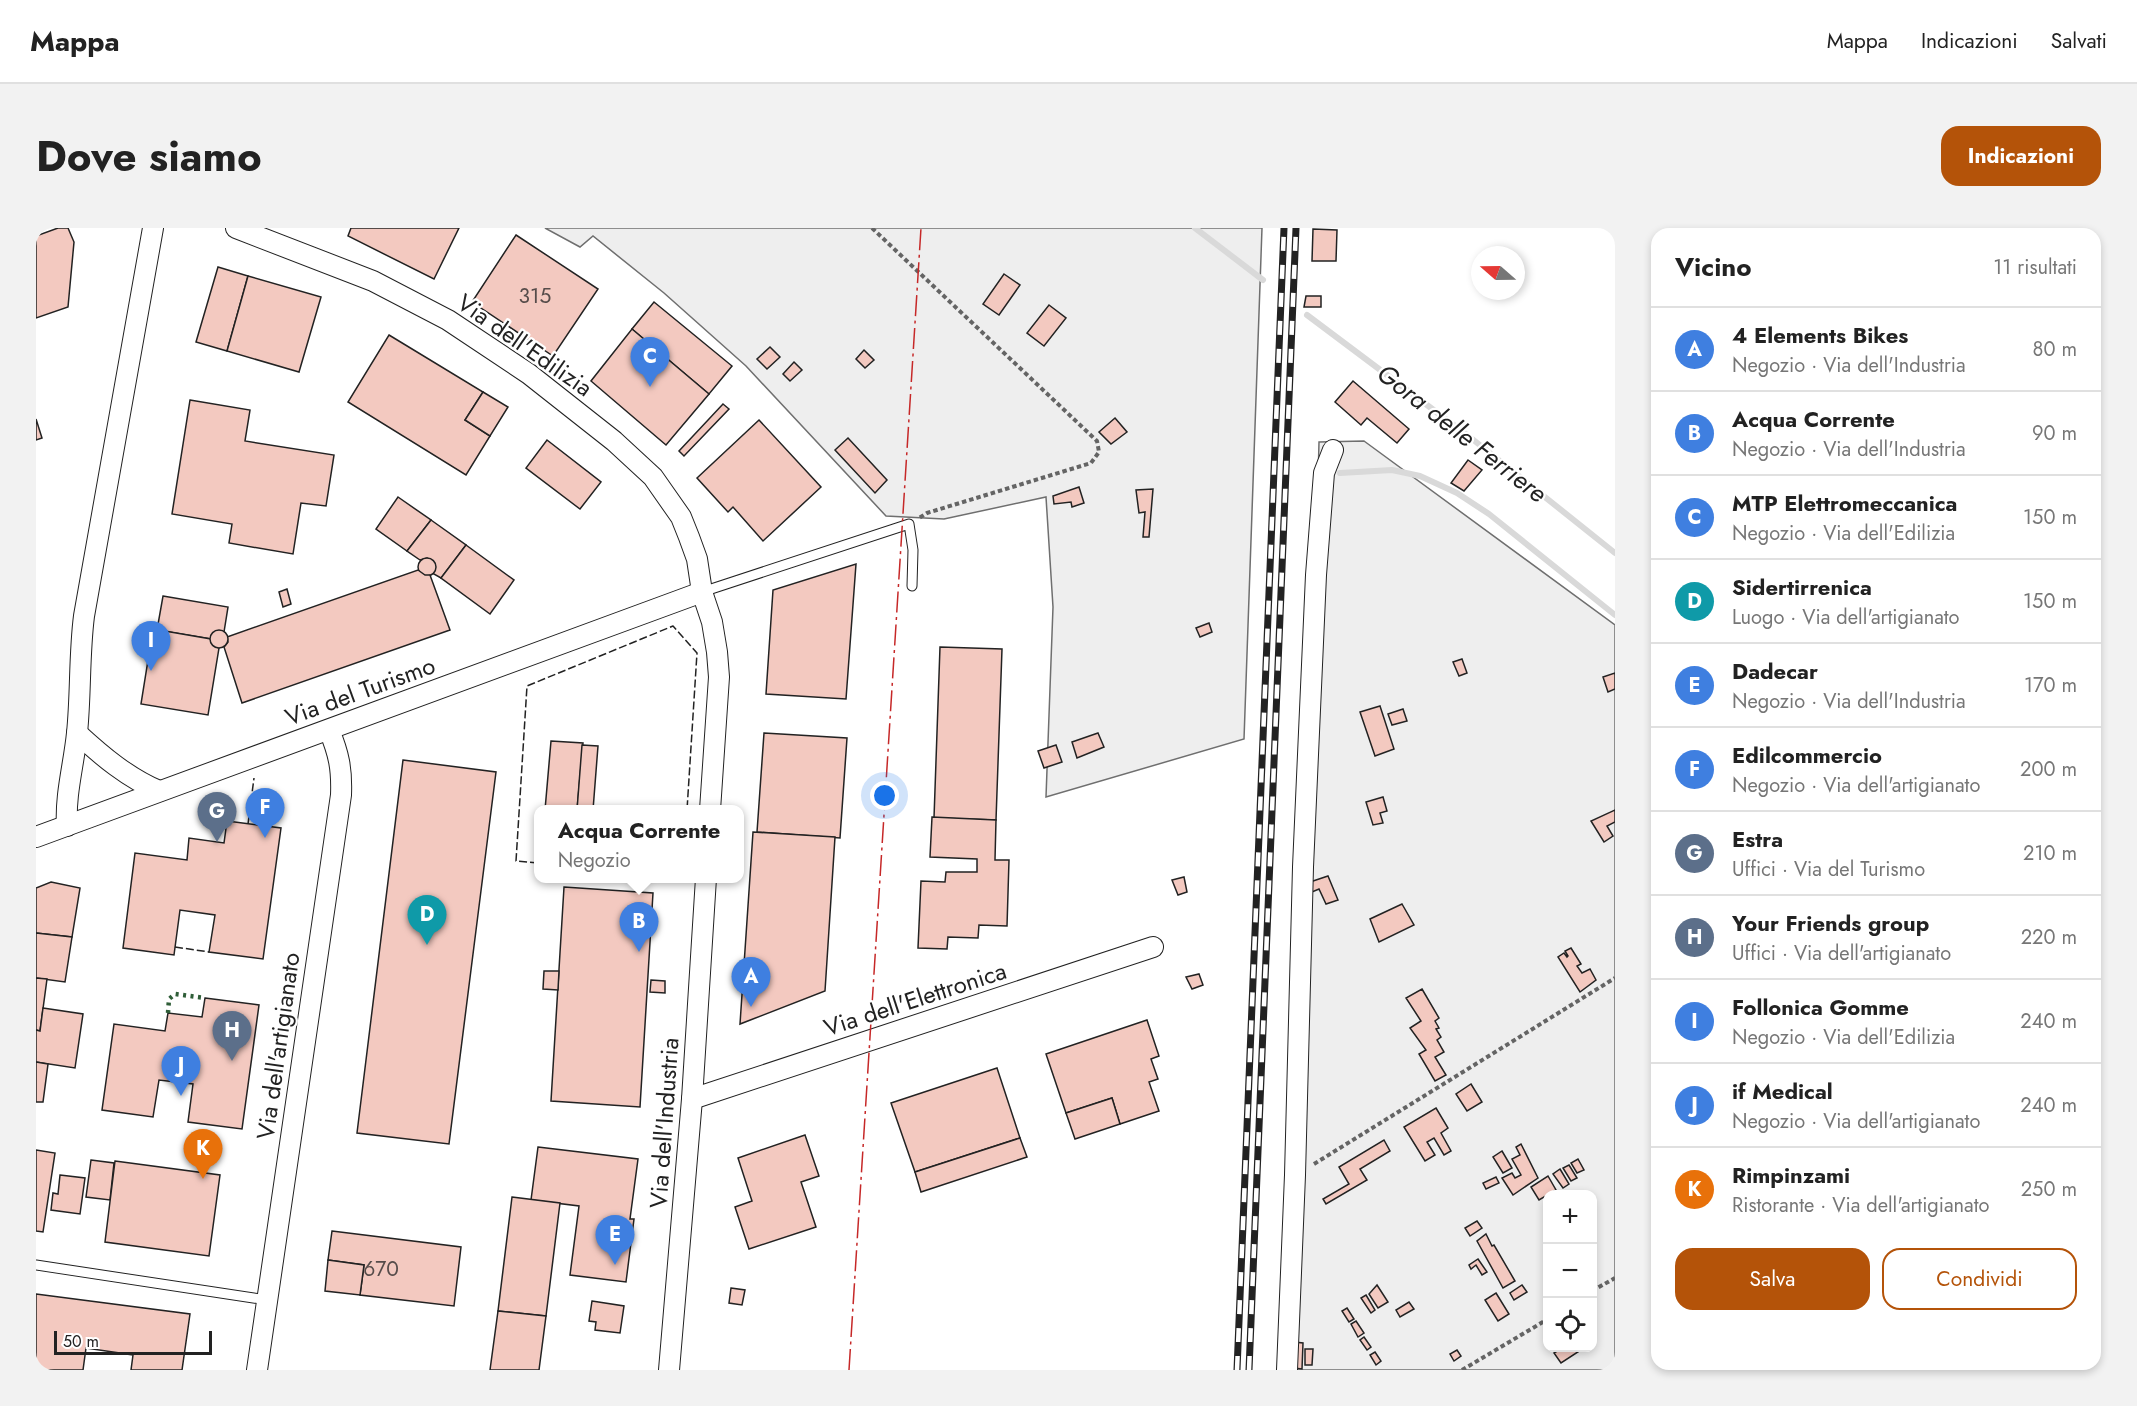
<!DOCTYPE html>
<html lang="it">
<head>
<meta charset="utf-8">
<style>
	:root { --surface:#fff; --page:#f2f2f2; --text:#222; --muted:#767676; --line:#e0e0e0; --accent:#b45309 }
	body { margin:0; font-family:Jost,sans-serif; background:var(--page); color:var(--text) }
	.controls { position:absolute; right:18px; bottom:18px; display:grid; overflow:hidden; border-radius:12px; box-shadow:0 3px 9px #0003 }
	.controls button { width:54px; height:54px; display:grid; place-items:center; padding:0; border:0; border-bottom:2px solid var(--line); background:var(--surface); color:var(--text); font:30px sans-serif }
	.compass { position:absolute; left:1435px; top:18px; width:54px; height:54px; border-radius:50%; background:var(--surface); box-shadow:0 3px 9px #0003; rotate:290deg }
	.scale { position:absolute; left:18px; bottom:15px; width:158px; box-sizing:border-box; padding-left:6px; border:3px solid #222; border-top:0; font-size:16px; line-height:21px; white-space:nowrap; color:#222; -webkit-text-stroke:4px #fff; paint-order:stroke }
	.you { position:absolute; left:849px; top:568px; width:21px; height:21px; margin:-15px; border:4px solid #fff; border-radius:50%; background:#1a73e8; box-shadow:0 0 0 9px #1a73e833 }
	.badge { display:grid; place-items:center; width:39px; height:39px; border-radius:50%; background:var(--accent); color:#fff; font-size:20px; font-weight:700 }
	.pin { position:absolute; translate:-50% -50px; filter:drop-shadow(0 2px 3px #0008) }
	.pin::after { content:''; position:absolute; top:32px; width:21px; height:18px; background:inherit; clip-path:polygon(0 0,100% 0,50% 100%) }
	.popup { position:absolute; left:498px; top:577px; width:210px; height:78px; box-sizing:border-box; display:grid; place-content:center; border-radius:12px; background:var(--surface); filter:drop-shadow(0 2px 4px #0005); font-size:20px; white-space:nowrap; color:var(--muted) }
	.popup b { font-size:22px; color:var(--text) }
	.popup::after { content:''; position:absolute; left:50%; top:100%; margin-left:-12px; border:12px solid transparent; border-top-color:var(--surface) }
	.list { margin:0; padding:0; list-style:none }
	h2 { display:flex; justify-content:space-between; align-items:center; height:78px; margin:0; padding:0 24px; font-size:26px }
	h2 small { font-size:20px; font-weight:400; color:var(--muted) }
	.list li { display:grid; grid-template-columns:39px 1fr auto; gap:18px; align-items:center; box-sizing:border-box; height:84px; padding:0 24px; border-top:2px solid var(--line) }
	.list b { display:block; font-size:22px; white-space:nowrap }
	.list p { margin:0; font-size:20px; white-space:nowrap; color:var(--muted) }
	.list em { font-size:20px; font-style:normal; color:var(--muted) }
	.actions { display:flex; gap:12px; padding:18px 24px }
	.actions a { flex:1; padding:14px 0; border:2px solid var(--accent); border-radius:18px; text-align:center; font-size:21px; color:var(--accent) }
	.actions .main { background:var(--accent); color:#fff }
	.icon { flex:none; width:33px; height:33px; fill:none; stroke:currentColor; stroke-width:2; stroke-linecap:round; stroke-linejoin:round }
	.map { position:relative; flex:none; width:1579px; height:1142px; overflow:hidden; border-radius:18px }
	header { display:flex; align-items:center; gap:36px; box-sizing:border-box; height:84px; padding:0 30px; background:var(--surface); border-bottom:2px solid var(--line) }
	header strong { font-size:28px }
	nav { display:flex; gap:33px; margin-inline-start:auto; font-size:21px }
	.intro { display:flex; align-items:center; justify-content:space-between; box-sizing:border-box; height:144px; padding:0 36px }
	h1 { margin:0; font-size:42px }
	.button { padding:15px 27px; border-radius:18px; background:var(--accent); color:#fff; font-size:21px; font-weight:700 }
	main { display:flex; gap:36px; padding:0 36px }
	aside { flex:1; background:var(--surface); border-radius:18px; box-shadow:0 3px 9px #0003 }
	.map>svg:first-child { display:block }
</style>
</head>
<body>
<header>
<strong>Mappa</strong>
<nav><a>Mappa</a><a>Indicazioni</a><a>Salvati</a></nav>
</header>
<div class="intro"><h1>Dove siamo</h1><a class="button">Indicazioni</a></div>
<main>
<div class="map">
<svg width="1579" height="1142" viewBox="0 0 1579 1142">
	<rect width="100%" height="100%" fill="#fff"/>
	<g fill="#eee" stroke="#6f6f6f" stroke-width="1.5" fill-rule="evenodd">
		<polygon points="509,0 1226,0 1208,511 1010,569 1017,379 1010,269 908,291 850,288 710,138 628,65 557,8 544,19"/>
		<path d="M 1328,213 L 1579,397 L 1579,1142 L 1256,1142 L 1265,923 L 1283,214 ZM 1512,966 L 1556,966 L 1556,1120 L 1512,1120 Z"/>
	</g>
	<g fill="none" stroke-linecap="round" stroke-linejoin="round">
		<g stroke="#d9d9d9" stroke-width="6">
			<polyline points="1159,0 1227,52"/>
			<polyline points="1271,87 1435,210 1579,325"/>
			<polyline points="1304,245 1356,242 1384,248 1421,265 1453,286 1579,387"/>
		</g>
	</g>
	<g fill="#f3c9c0" stroke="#222" stroke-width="1.5">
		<polygon points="22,0 32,0 38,14 32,79 0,90 0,8"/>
		<polygon points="315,0 423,0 398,51 312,8"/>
		<polygon points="1277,1 1301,2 1300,33 1276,33"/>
		<polygon points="480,7 562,61 517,128 436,74"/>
		<polygon points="182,39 212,48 191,123 160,114"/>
		<polygon points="968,46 984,57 963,87 947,76"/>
		<polygon points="212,48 285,69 263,144 191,123"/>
		<polygon points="1270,68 1285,68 1285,79 1268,79"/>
		<polygon points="618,74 696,138 673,166 596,101"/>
		<polygon points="1013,77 1030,90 1008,118 991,105"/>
		<polygon points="596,101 673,166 630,217 555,153"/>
		<polygon points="353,107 447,164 429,192 454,208 430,247 312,174"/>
		<polygon points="734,119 744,129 731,141 721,131"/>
		<polygon points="828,122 838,132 829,140 820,131"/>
		<polygon points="758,134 766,142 754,153 747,146"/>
		<polygon points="1317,153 1373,201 1361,215 1331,190 1325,197 1299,174"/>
		<polygon points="447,164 472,179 454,208 429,192"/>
		<polygon points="154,172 214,182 209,213 298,227 290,278 265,275 257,326 193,315 196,296 136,286"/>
		<polygon points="687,176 693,181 648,228 643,223"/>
		<polygon points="1079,190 1091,204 1075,216 1063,204"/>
		<polygon points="0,191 6,210 0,212"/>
		<polygon points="723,192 785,259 727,313 697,279 692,284 661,250"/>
		<polygon points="812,210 851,252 839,265 799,222"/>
		<polygon points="511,212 565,254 544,281 490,240"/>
		<polygon points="1432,232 1446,242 1428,263 1415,255"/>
		<polygon points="1043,259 1048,275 1036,279 1035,274 1018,276 1017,268"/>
		<polygon points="1117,261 1113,309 1107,309 1109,284 1103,285 1100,262"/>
		<polygon points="362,269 395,292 371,323 340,301"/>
		<polygon points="395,292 430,317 405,350 396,345 399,337 395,332 391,330 384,332 371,323"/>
		<polygon points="430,317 478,352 454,386 405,350"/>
		<circle cx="391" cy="339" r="9"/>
		<polygon points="820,336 810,471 730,466 737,362"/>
		<polygon points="382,342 389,347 394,347 414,402 206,475 188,419 192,414 191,409"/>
		<polygon points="251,361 255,376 247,379 243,364"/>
		<polygon points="127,368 192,379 188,404 180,403 175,411 121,402"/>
		<polygon points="1173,395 1176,404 1164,409 1160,400"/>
		<polygon points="117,401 175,411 178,418 183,420 172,487 105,476"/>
		<circle cx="183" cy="411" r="9"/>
		<polygon points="904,419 966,421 960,592 898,590"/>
		<polygon points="1426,431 1431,445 1423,448 1417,434"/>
		<polygon points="1579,445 1579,461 1572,464 1567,449"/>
		<polygon points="1344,478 1358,521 1339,528 1324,484"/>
		<polygon points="1367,481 1371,493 1356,497 1352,486"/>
		<polygon points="728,505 811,510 804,610 721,604"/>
		<polygon points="1062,505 1068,519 1041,530 1036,514"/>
		<polygon points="515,513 547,515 541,582 509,582"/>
		<polygon points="546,517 562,518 557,582 541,582"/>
		<polygon points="1020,517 1026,534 1008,540 1002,523"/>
		<polygon points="367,532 460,544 413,916 321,905"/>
		<polygon points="1347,569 1351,583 1344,585 1347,595 1337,597 1330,574"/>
		<polygon points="1579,582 1579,594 1571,598 1577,608 1568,614 1555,593"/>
		<polygon points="896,589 960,592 959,632 973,632 971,698 943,697 942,710 912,709 911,721 882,720 885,653 909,654 910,644 941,644 941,631 894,629"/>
		<polygon points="191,593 245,600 227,731 173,724 179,687 144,682 138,727 87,720 99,625 151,632 153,610 188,615"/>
		<polygon points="717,604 799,609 789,763 704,796"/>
		<polygon points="1292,648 1302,672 1290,676 1283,661 1276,664 1274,654"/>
		<polygon points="1148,649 1151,664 1142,667 1136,652"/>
		<polygon points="15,654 44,660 36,709 0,705 0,660"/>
		<polygon points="528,659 617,665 604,879 515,873"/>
		<polygon points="1366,676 1378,697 1343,714 1334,691"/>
		<polygon points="0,705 36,709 29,754 0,750"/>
		<polygon points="1535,720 1545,736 1541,738 1546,745 1554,741 1560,752 1544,764 1522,729 1528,725 1531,729 1532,728 1529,723"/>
		<polygon points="508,743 523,743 522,762 507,761"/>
		<polygon points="1163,746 1167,757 1156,761 1150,749"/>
		<polygon points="0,750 11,751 4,803 0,802"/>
		<polygon points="615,752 629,753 629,765 614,764"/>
		<polygon points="1386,761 1403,790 1399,793 1403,800 1400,801 1405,809 1401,812 1408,824 1399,829 1410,847 1399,853 1383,826 1390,822 1374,800 1385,793 1370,770"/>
		<polygon points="169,770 223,777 206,901 152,894 157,856 123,852 117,889 66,882 78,796 129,803 132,785 166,789"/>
		<polygon points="7,780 47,786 39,840 0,834 0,802 4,803"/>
		<polygon points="1111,792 1123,828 1115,831 1122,851 1113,854 1123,883 1084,896 1076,870 1030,885 1010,826"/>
		<polygon points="0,834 12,836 7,874 0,874"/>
		<polygon points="961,840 984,910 879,944 855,875"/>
		<polygon points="1435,856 1446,874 1431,883 1420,866"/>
		<polygon points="1076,870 1084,896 1039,911 1030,885"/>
		<polygon points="1400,880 1412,900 1405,905 1415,923 1408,927 1398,910 1391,914 1399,927 1389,933 1368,899"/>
		<polygon points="769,907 783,948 765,954 780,999 713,1021 699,979 716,973 702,930"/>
		<polygon points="984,910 991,929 885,964 879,944"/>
		<polygon points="1348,912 1354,923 1324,941 1331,952 1290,976 1287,971 1313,956 1303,939"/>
		<polygon points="1485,916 1502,950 1477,967 1466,950 1476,945 1479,950 1485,947 1476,931 1484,927 1480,919"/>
		<polygon points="502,919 602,931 594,991 598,991 590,1054 534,1047 543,978 495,972"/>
		<polygon points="0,922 19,925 7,1004 0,1003"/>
		<polygon points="1466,923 1476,940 1467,945 1457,929"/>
		<polygon points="1542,931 1548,942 1541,945 1535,935"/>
		<polygon points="55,932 78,935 74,972 50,969"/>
		<polygon points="79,933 184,947 173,1028 69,1014"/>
		<polygon points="1533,937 1541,950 1535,953 1527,940"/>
		<polygon points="1524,941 1533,956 1527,960 1517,946"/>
		<polygon points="24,947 49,950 44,986 15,982 17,965 22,966"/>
		<polygon points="1512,948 1520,962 1503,972 1495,959"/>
		<polygon points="1460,949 1463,955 1450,961 1447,955"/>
		<polygon points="476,969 524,975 510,1088 462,1083"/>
		<polygon points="1441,993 1446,1000 1434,1008 1429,1000"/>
		<polygon points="296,1003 425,1019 418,1078 324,1067 328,1037 292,1032"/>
		<polygon points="1450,1006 1456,1018 1458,1017 1479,1053 1467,1060 1441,1013"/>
		<polygon points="1442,1031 1451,1044 1446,1047 1440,1037 1435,1041 1433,1037"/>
		<polygon points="292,1032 328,1037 324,1067 289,1063"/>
		<polygon points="1341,1057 1352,1074 1342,1080 1333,1066"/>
		<polygon points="1486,1057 1491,1064 1478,1072 1474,1065"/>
		<polygon points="695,1060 709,1062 706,1077 693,1075"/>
		<polygon points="1460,1065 1473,1086 1462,1093 1449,1072"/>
		<polygon points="0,1066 154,1086 146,1142 95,1142 97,1127 50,1120 47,1142 0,1142"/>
		<polygon points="1330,1067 1339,1082 1335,1085 1325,1070"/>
		<polygon points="556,1073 588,1078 584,1105 559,1102 560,1094 553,1093"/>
		<polygon points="1373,1074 1378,1081 1364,1089 1360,1082"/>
		<polygon points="1311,1080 1318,1091 1313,1094 1306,1083"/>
		<polygon points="462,1083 510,1088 503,1142 454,1142"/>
		<polygon points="1320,1093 1328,1105 1322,1109 1315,1096"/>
		<polygon points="1328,1109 1335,1119 1331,1122 1324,1112"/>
		<polygon points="1258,1114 1267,1115 1266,1141 1258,1140"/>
		<polygon points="1526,1120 1548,1120 1525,1135 1518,1125"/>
		<polygon points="1269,1121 1277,1121 1276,1137 1269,1137"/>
		<polygon points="1421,1122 1425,1128 1418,1133 1414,1126"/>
		<polygon points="1339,1124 1345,1133 1340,1137 1334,1127"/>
	</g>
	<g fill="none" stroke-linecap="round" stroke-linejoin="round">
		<g stroke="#222" stroke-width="11">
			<g id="service">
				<polyline points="666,364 873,296 877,322 876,358"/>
				<polyline points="0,1037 231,1072"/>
			</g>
		</g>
		<g stroke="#222" stroke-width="22">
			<g id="minor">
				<polyline points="200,0 337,53 412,92 493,146 578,213 617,249 645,289 653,309 661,331 666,364 676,394 681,424 683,449 674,582"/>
				<path d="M 41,505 C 66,528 92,550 123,563"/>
				<path d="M 31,598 C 29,566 38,536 41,505 C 45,466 43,427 48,388 L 117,0"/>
				<polyline points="0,609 666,364"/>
				<polyline points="656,871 1117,719"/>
				<path d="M 221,1142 L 305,567 C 306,541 303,526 293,502"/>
				<polyline points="633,1142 656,871 670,650"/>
				<polyline points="1251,1142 1259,947 1267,639 1280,347 1288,245 1297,222"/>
			</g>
		</g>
		<g stroke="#646464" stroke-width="4" stroke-dasharray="4.5 3" stroke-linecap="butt">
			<polyline points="836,0 1061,213 1063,224 1055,235 891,285 883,290"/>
			<polyline points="1278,936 1579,750"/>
			<polyline points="1556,1063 1579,1050"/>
			<polyline points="1426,1142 1512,1091"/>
		</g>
		<use href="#service" stroke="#fff" stroke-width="9"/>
		<use href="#minor" stroke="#fff" stroke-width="20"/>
		<g stroke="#222" stroke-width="7">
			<g id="rail">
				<polyline points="1201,1142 1248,0"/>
				<polyline points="1213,1142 1260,0"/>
			</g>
		</g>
		<use href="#rail" stroke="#fff" stroke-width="4.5" stroke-dasharray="14" stroke-linecap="butt"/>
		<polyline stroke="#2f5e38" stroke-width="4.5" stroke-dasharray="3 4.5" stroke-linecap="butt" points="132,785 133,771 139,766 169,770"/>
		<g stroke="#222" stroke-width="1.5" stroke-dasharray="8 3" stroke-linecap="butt">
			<polyline points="212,596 218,550"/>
			<polyline points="502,635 480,633 491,458 637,398 661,425 651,582"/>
			<polyline points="139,719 173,724"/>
		</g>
		<polyline stroke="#c62828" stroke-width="1.5" stroke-dasharray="21 4.5 3 4.5" stroke-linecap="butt" points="813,1142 885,0"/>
	</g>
	<g text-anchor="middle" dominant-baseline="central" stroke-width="4.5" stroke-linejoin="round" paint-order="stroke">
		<g font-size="21" fill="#564c4a">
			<text x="499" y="68">315</text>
			<text x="345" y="1041">670</text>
		</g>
		<g font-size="24" fill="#222" stroke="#fff">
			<text transform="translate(489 117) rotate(35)">Via dell'Edilizia</text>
			<text transform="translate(324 463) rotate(-20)">Via del Turismo</text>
			<text transform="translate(879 771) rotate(-18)">Via dell'Elettronica</text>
			<text transform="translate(242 818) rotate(-82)">Via dell'artigianato</text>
			<text transform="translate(628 895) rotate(-86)">Via dell'Industria</text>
		</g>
		<g font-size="26" font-style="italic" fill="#222" stroke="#fff">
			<text transform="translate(1426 205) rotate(38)">Gora delle Ferriere</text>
		</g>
	</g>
</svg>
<div class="controls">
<button>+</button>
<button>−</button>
<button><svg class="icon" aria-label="locate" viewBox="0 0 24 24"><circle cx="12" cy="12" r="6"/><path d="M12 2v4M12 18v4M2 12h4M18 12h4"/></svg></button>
</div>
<svg class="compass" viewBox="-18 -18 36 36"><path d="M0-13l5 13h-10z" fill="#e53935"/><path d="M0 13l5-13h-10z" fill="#767676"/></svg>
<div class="scale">50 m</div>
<div class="you"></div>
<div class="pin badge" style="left:715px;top:779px;background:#3f7fe0">A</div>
<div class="pin badge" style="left:603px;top:724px;background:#3f7fe0">B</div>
<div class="popup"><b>Acqua Corrente</b>Negozio</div>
<div class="pin badge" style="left:614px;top:159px;background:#3f7fe0">C</div>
<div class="pin badge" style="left:391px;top:717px;background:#0f9aa8">D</div>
<div class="pin badge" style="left:579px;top:1037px;background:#3f7fe0">E</div>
<div class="pin badge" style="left:229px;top:610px;background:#3f7fe0">F</div>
<div class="pin badge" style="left:181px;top:614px;background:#5c6f8a">G</div>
<div class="pin badge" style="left:196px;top:833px;background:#5c6f8a">H</div>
<div class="pin badge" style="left:115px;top:443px;background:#3f7fe0">I</div>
<div class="pin badge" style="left:145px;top:868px;background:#3f7fe0">J</div>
<div class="pin badge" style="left:167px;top:951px;background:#e8710a">K</div>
</div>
<aside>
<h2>Vicino<small>11 risultati</small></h2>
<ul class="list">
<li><span class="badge" style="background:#3f7fe0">A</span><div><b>4 Elements Bikes</b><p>Negozio · Via dell'Industria</p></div><em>80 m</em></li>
<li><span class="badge" style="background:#3f7fe0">B</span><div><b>Acqua Corrente</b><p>Negozio · Via dell'Industria</p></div><em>90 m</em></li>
<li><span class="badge" style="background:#3f7fe0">C</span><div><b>MTP Elettromeccanica</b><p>Negozio · Via dell'Edilizia</p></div><em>150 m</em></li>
<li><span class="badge" style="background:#0f9aa8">D</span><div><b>Sidertirrenica</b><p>Luogo · Via dell'artigianato</p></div><em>150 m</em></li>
<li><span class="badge" style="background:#3f7fe0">E</span><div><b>Dadecar</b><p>Negozio · Via dell'Industria</p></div><em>170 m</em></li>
<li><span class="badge" style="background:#3f7fe0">F</span><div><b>Edilcommercio</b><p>Negozio · Via dell'artigianato</p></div><em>200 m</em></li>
<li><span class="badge" style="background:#5c6f8a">G</span><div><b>Estra</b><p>Uffici · Via del Turismo</p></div><em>210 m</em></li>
<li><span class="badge" style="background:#5c6f8a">H</span><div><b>Your Friends group</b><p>Uffici · Via dell'artigianato</p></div><em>220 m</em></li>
<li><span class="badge" style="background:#3f7fe0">I</span><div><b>Follonica Gomme</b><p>Negozio · Via dell'Edilizia</p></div><em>240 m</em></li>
<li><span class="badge" style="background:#3f7fe0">J</span><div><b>if Medical</b><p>Negozio · Via dell'artigianato</p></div><em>240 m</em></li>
<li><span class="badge" style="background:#e8710a">K</span><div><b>Rimpinzami</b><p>Ristorante · Via dell'artigianato</p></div><em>250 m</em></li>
</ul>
<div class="actions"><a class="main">Salva</a><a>Condividi</a></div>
</aside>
</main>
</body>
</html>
